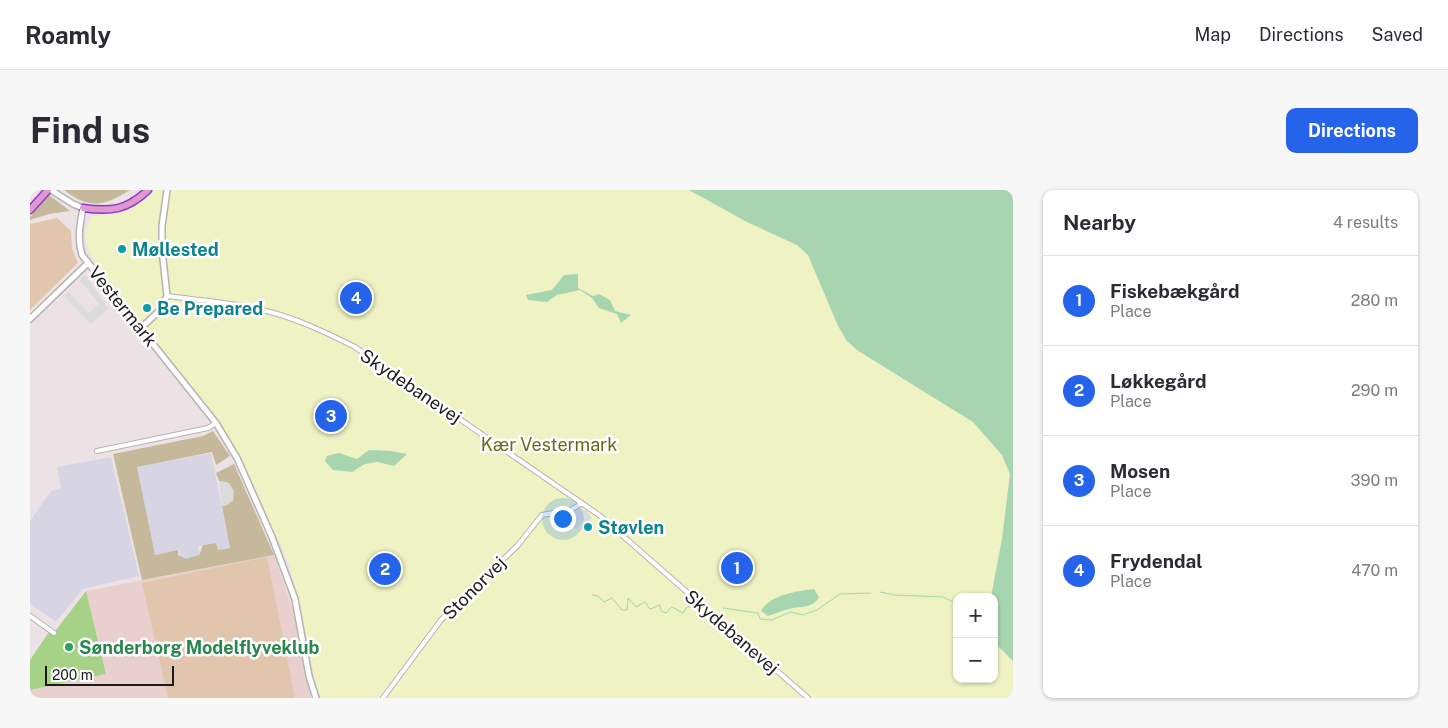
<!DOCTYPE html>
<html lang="en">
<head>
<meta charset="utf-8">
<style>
	:root { --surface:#fff; --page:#f7f7f7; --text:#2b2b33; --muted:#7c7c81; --line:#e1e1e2; --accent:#2563eb }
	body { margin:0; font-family:"Public Sans",sans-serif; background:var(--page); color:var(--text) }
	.controls { position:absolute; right:15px; bottom:15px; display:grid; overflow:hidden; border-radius:10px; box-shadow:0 1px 4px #0004 }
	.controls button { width:45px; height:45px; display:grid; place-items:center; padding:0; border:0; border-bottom:1px solid var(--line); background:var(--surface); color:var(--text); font:25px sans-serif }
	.scale { position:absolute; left:15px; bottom:12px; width:129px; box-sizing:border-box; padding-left:5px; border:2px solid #1b1b1b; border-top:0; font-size:14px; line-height:18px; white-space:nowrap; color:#1b1b1b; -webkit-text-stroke:4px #fff; paint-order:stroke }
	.you { position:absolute; left:532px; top:328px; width:18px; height:18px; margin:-12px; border:4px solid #fff; border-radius:50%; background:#1a73e8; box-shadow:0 0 0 8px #1a73e833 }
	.badge { display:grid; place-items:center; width:32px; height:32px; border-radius:50%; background:var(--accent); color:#fff; font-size:16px; font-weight:700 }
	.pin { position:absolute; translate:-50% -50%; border:2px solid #fff; box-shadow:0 1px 5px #0006 }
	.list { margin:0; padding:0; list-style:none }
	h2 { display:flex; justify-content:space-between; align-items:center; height:65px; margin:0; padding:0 20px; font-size:21px }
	h2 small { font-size:16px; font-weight:400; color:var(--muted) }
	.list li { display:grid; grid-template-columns:32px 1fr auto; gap:15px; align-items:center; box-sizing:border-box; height:90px; padding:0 20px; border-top:1px solid var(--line) }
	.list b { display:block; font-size:19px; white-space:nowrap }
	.list p { margin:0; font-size:16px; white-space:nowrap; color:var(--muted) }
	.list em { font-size:16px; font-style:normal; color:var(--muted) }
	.map { position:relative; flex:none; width:983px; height:508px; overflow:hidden; border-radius:10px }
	header { display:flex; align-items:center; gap:30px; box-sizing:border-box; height:70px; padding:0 25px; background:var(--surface); border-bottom:1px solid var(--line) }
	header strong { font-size:24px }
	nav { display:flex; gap:28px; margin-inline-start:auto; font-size:18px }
	.intro { display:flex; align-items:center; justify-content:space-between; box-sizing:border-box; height:120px; padding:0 30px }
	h1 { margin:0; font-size:35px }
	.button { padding:12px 22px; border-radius:10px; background:var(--accent); color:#fff; font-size:18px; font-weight:700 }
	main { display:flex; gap:30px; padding:0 30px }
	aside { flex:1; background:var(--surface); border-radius:10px; box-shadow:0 1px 4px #0004 }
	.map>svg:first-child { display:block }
</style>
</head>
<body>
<header>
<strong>Roamly</strong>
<nav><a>Map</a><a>Directions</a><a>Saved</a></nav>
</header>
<div class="intro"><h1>Find us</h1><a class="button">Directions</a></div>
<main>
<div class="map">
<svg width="983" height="508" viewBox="0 0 983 508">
	<rect width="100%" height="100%" fill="#ece2e5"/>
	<g fill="#d7d5e4">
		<polygon points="181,263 200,358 186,361 184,353 168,356 170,367 151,371 149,360 124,365 107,277"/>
		<polygon points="81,267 109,386 53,399 26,432 0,414 0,331 21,301 31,298 27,277"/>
	</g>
	<polygon fill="#e9d0cf" points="244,365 266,429 281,508 0,508 0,500 76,484 56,401"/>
	<g fill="#e1c6ad">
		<polygon points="27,28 41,41 42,58 48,73 0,120 0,34"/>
		<polygon points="237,367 265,508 138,508 112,393"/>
	</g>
	<g fill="#c6b99b">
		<path d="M 34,0 L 100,0 C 74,16 60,20 34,0 Z"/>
		<polygon points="19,5 40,21 19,24 0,30 0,27"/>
		<polygon points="183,241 200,266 186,275 182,262 107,277 125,365 148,360 148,365 156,369 169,365 173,355 186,353 188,360 200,358 192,316 197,315 199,293 189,291 186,283 204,274 244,365 112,390 83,264 173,246"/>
	</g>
	<path fill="#eff2c3" d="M 125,0 L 659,0 L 717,32 L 767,55 L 778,65 L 808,136 L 817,151 L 827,160 L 943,232 L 972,265 L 980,284 L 972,349 L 961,407 L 927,407 L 927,489 L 964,489 L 964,449 L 968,456 L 983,471 L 983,508 L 290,508 L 285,491 L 273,429 L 259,374 L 219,285 L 191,234 L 65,73 C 56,58 51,41 62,26 C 69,24 76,25 82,24 C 99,23 114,12 125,0 Z"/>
	<polygon fill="#a6d288" points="56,401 76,484 0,500 0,470 19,442 23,444"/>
	<g fill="#dbdbdb">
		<polygon points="55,85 78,118 61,134 34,106 39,102 58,123 69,114 50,90"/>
		<polygon points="189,291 199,293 204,301 203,311 197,315 192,316"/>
		<polygon points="550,319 557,321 562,328 559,333 553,331 546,339 535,326"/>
	</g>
	<g fill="#a7d5b0">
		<polygon points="659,0 983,0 983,471 968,456 964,449 964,407 961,407 972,349 980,284 972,265 943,232 827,160 817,151 808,136 778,65 767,55 717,32"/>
		<polygon points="548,84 548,98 563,106 569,104 580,110 585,121 601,125 591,133 587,124 569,118 562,108 550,100 527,105 517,112 498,110 496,105 522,100 534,85"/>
		<polygon points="339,260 361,261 377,264 364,276 347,272 335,274 322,282 303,280 295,271 297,266 309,263 327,269"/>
		<path d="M 784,399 L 789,407 C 783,419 769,416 759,419 C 752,420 745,424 738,426 L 731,421 C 739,405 768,401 784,399 Z"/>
	</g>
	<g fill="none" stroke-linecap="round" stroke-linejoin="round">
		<g stroke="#a7d5b0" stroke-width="1">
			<polyline points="850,402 865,405 913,407 927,414"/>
			<polyline points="562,405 568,406 574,412 582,408 592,420 597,420 598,408 606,417 615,412 620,419 630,415 631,421 636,423 642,417 653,423 657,417 662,417"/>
			<polyline points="693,418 728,423 730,429 742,430 760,422 773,425 787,420 810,404 841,403"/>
		</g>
		<g stroke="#b4b4b4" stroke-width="6">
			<g id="minor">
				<path d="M 137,106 C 168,110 201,112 232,120 C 264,127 295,142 325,157 L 569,325 L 778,508"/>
				<polyline points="67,261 178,238 186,233"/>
				<polyline points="0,426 24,443"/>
				<polyline points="353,508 411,430 488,355 512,325 541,320 552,313"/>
			</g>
		</g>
		<g stroke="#b4b4b4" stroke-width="8">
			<g id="tertiary">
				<path d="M 21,0 L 43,14 L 53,18 C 50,34 47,49 52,65 L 186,233 L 207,268 L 242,347 L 265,409 L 279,486 L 286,508"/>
				<polyline points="0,129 58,73"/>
				<polyline points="111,138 129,121 137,106 132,60 132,36 137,0"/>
			</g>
		</g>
		<g stroke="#8f37c1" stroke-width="9">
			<g id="trunk">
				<path d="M 53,18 C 81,22 97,20 118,0"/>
				<polyline points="0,20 18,0"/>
			</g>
		</g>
		<use href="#minor" stroke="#fff" stroke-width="4"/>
		<use href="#tertiary" stroke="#fff" stroke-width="5"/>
		<use href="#trunk" stroke="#de9ad0" stroke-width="6"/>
	</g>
	<g fill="#0f9aa8" stroke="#fff" stroke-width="2">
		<circle cx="92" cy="59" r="5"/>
		<circle cx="117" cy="118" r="5"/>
		<circle cx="558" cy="337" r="5"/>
	</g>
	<circle fill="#2e9e5b" stroke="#fff" stroke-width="2" cx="39" cy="457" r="5"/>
	<g text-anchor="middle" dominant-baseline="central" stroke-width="5" stroke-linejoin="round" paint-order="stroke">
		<g font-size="18" font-weight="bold" fill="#0d838f" stroke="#fff" text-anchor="start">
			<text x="102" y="59">Møllested</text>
			<text x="127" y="118">Be Prepared</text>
			<text x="568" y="337">Støvlen</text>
		</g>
		<g font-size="18" fill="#1b1b1b" stroke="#fff">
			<text transform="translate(93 116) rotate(51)">Vestermark</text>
			<text transform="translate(381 196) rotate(34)">Skydebanevej</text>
			<text transform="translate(444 398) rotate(-45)">Stonorvej</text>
			<text transform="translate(702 442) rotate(41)">Skydebanevej</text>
		</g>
		<g font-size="18" fill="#666c17" stroke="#fff">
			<text x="519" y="254">Kær Vestermark</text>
		</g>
		<g font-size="18" font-weight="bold" fill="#27864d" stroke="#fff" text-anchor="start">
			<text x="49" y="457">Sønderborg Modelflyveklub</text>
		</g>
	</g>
</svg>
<div class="controls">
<button>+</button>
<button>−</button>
</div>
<div class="scale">200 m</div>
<div class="you"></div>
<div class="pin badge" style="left:707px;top:378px">1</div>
<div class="pin badge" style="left:355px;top:379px">2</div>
<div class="pin badge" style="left:301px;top:226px">3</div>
<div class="pin badge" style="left:326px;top:108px">4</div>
</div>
<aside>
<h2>Nearby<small>4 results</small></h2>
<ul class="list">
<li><span class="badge">1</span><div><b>Fiskebækgård</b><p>Place</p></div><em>280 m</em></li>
<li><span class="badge">2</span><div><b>Løkkegård</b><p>Place</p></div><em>290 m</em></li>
<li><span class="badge">3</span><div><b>Mosen</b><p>Place</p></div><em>390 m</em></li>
<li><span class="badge">4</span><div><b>Frydendal</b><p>Place</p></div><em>470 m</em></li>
</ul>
</aside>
</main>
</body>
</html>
